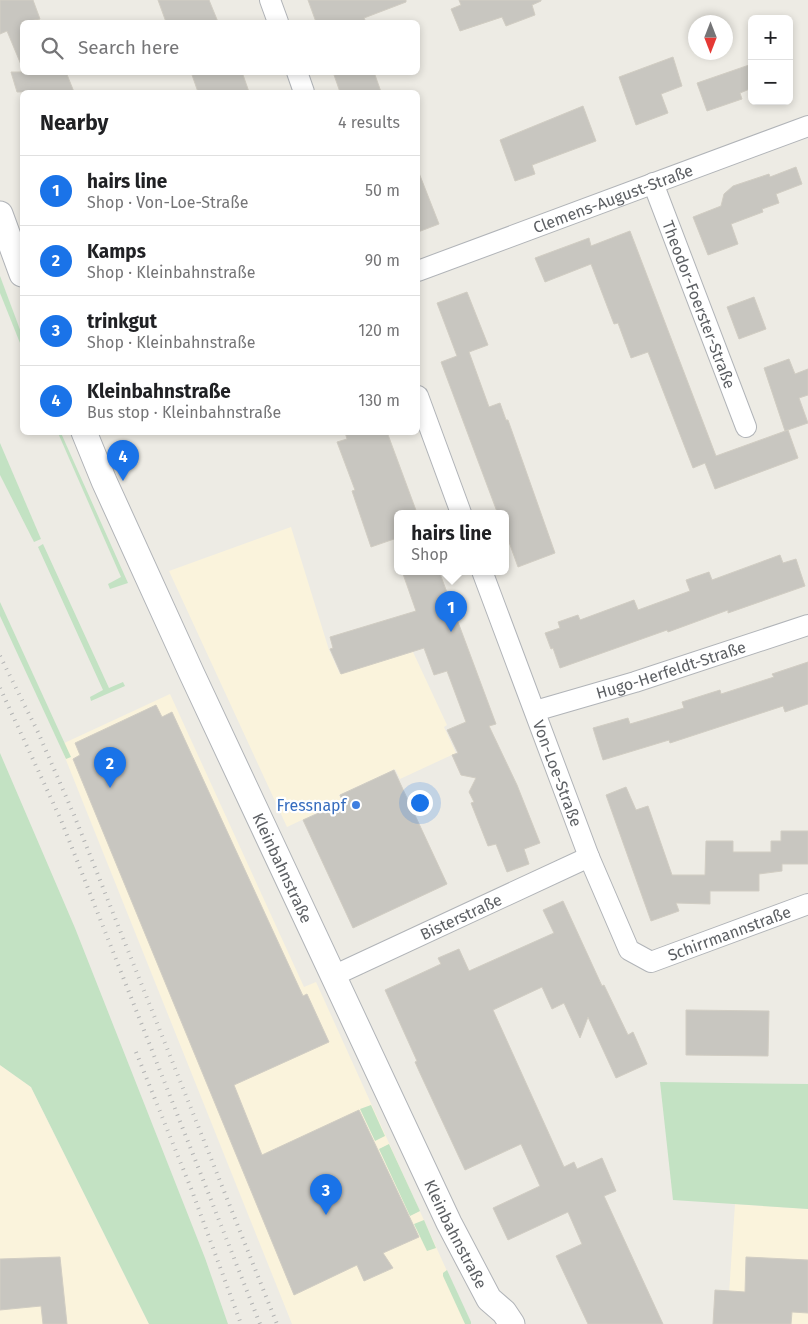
<!DOCTYPE html>
<html lang="en">
<head>
<meta charset="utf-8">
<style>
	:root { --surface:#fff; --page:#f2f2f2; --text:#202124; --muted:#757577; --line:#e0e0e0; --accent:#1a73e8 }
	body { margin:0; font-family:"Fira Sans",sans-serif; background:var(--page); color:var(--text) }
	.controls { position:absolute; right:15px; top:15px; display:grid; overflow:hidden; border-radius:8px; box-shadow:0 2px 8px #0003 }
	.controls button { width:45px; height:45px; display:grid; place-items:center; padding:0; border:0; border-bottom:1px solid var(--line); background:var(--surface); color:var(--text); font:25px sans-serif }
	.compass { position:absolute; left:688px; top:15px; width:45px; height:45px; border-radius:50%; background:var(--surface); box-shadow:0 2px 8px #0003; rotate:180deg }
	.you { position:absolute; left:419px; top:802px; width:18px; height:18px; margin:-12px; border:4px solid #fff; border-radius:50%; background:#1a73e8; box-shadow:0 0 0 8px #1a73e833 }
	.badge { display:grid; place-items:center; width:32px; height:32px; border-radius:50%; background:var(--accent); color:#fff; font-size:16px; font-weight:700 }
	.pin { position:absolute; translate:-50% -41px; filter:drop-shadow(0 1px 2px #0008) }
	.pin::after { content:''; position:absolute; top:26px; width:18px; height:15px; background:inherit; clip-path:polygon(0 0,100% 0,50% 100%) }
	.popup { position:absolute; left:394px; top:510px; width:115px; height:65px; box-sizing:border-box; display:grid; place-content:center; border-radius:8px; background:var(--surface); filter:drop-shadow(0 1px 4px #0005); font-size:16px; white-space:nowrap; color:var(--muted) }
	.popup b { font-size:19px; color:var(--text) }
	.popup::after { content:''; position:absolute; left:50%; top:100%; margin-left:-10px; border:10px solid transparent; border-top-color:var(--surface) }
	.list { margin:0; padding:0; list-style:none }
	h2 { display:flex; justify-content:space-between; align-items:center; height:65px; margin:0; padding:0 20px; font-size:21px }
	h2 small { font-size:16px; font-weight:400; color:var(--muted) }
	.list li { display:grid; grid-template-columns:32px 1fr auto; gap:15px; align-items:center; box-sizing:border-box; height:70px; padding:0 20px; border-top:1px solid var(--line) }
	.list b { display:block; font-size:19px; white-space:nowrap }
	.list p { margin:0; font-size:16px; white-space:nowrap; color:var(--muted) }
	.list em { font-size:16px; font-style:normal; color:var(--muted) }
	.icon { flex:none; width:28px; height:28px; fill:none; stroke:currentColor; stroke-width:2; stroke-linecap:round; stroke-linejoin:round }
	.map { position:relative; flex:none; width:808px; height:1324px; overflow:hidden }
	.search { position:absolute; background:var(--surface); box-shadow:0 2px 8px #0003; left:20px; top:20px; width:400px; height:55px; display:flex; align-items:center; gap:12px; box-sizing:border-box; padding:0 18px; border-radius:8px; color:var(--muted); font-size:19px }
	.panel { position:absolute; background:var(--surface); box-shadow:0 2px 8px #0003; left:20px; top:90px; width:400px; height:345px; border-radius:8px }
	.map>svg:first-child { display:block }
</style>
</head>
<body>
<div class="map">
<svg width="808" height="1324" viewBox="0 0 808 1324">
	<rect width="100%" height="100%" fill="#edebe4"/>
	<g fill="#faf3dc">
		<polygon points="291,527 329,650 340,674 413,652 447,725 444,727 456,753 400,779 395,769 339,795 342,801 287,827 169,571"/>
		<polygon points="170,694 304,987 316,982 471,1324 292,1324 60,745"/>
		<polygon points="0,1065 31,1087 149,1324 0,1324"/>
		<polygon points="735,1204 808,1209 808,1324 727,1324"/>
	</g>
	<g fill="#c3e2c3">
		<polygon points="0,276 22,335 22,348 0,293"/>
		<polygon points="58,433 61,433 128,583 110,589 108,584 121,577"/>
		<polygon points="0,443 41,539 34,542 0,475"/>
		<polygon points="43,544 109,688 123,682 125,686 91,701 90,697 103,690 38,547"/>
		<polygon points="0,602 71,757 66,759 0,616"/>
		<polygon points="0,753 75,928 205,1258 228,1324 149,1324 31,1087 0,1065"/>
		<polygon points="660,1082 808,1084 808,1209 673,1200"/>
		<polygon points="371,1105 385,1136 375,1141 360,1109"/>
		<polygon points="389,1144 420,1211 410,1216 379,1149"/>
		<polygon points="424,1220 436,1248 427,1251 414,1224"/>
		<polygon points="447,1270 471,1322 471,1324 465,1324 443,1276 443,1273"/>
	</g>
	<g fill="#c8c6c0" stroke="#d1cdc3">
		<polygon points="0,0 33,0 40,19 22,22 22,67 7,31 0,34"/>
		<polygon points="158,0 209,0 218,22 166,22"/>
		<polygon points="308,0 406,0 406,2 364,18 366,22 316,22"/>
		<polygon points="459,0 541,0 541,1 532,5 535,15 506,26 502,17 460,31 451,9 461,5"/>
		<polygon points="673,57 682,86 661,94 668,113 636,125 619,77"/>
		<polygon points="752,64 752,88 740,93 742,99 707,111 697,83"/>
		<polygon points="11,72 66,72 74,92 17,92"/>
		<polygon points="191,72 242,72 249,92 198,92"/>
		<polygon points="333,72 374,72 381,92 340,92"/>
		<polygon points="583,106 596,141 532,165 535,174 515,181 500,140"/>
		<polygon points="796,167 802,184 776,194 779,203 762,209 763,212 731,224 738,244 708,255 693,217 721,206 724,194 733,186 769,174 770,177"/>
		<polygon points="418,173 419,173 439,224 418,232"/>
		<polygon points="630,231 716,456 788,430 798,458 715,489 705,463 693,468 648,352 631,358 618,323 614,324 591,264 545,282 535,258 589,238 591,246"/>
		<polygon points="467,292 488,345 469,352 489,407 500,403 506,420 508,420 555,553 518,567 505,531 505,513 498,513 496,509 441,362 457,356 437,303"/>
		<polygon points="754,297 766,329 739,339 727,307"/>
		<polygon points="789,359 795,374 808,369 808,395 799,398 808,423 785,431 764,368"/>
		<polygon points="345,432 387,432 417,513 397,513 397,538 371,547 352,491 355,490 337,442 347,439"/>
		<polygon points="780,555 783,563 796,559 805,586 728,613 728,610 668,632 667,630 560,668 553,648 551,649 545,633 560,628 558,622 578,615 580,620 634,600 638,610 690,591 686,580 709,572 712,580"/>
		<polygon points="402,571 439,571 496,724 489,726 517,785 540,843 524,849 529,864 507,872 496,844 488,846 471,803 474,802 469,792 476,778 461,775 452,755 458,753 447,730 466,722 447,671 434,675 424,648 341,674 330,649 333,648 330,637 416,611"/>
		<polygon points="808,662 808,704 785,712 783,706 670,743 669,740 603,760 593,728 628,718 630,724 684,708 682,702 720,690 721,694 774,677 772,674"/>
		<polygon points="156,705 162,717 172,712 303,996 307,994 329,1042 234,1085 262,1155 359,1110 419,1237 383,1253 393,1268 364,1281 357,1265 294,1295 73,759 80,755 75,743"/>
		<polygon points="394,770 447,884 353,928 303,820 343,802 340,795"/>
		<polygon points="626,787 636,810 648,806 672,875 705,875 706,841 733,841 733,852 771,852 771,841 781,841 781,831 808,831 808,864 782,864 782,871 759,874 759,891 710,891 710,904 676,903 679,911 651,921 606,795"/>
		<polygon points="563,901 602,986 604,985 628,1035 633,1032 647,1064 616,1078 588,1017 580,1038 564,1003 552,1009 542,987 493,1010 564,1167 574,1162 577,1169 602,1158 616,1191 604,1196 663,1324 588,1324 556,1256 582,1244 568,1212 508,1240 493,1208 540,1186 521,1144 465,1170 419,1071 415,1062 417,1061 385,990 441,964 438,958 459,949 469,971 554,933 543,910"/>
		<polygon points="686,1010 769,1011 768,1056 686,1055"/>
		<polygon points="60,1257 67,1324 43,1324 41,1306 0,1310 0,1259"/>
		<polygon points="746,1257 808,1260 808,1313 792,1312 791,1324 713,1324 715,1290 745,1292"/>
	</g>
	<g fill="none" stroke-linecap="round" stroke-linejoin="round">
		<g stroke="#b1b4b8" stroke-width="22">
			<g id="minor">
				<polyline points="270,0 278,22"/>
				<polyline points="297,72 304,92"/>
				<path id="s1" d="M 653,183 L 746,427"/>
				<path id="s2" d="M 418,271 L 808,126"/>
				<polyline points="418,396 461,513"/>
				<path id="s3" d="M 482,571 L 589,857 L 629,950 L 651,962 L 808,904"/>
				<path id="s4" d="M 535,711 L 635,682 L 808,625"/>
				<path id="s5" d="M 333,976 L 589,857"/>
			</g>
		</g>
		<g stroke="#b1b4b8" stroke-width="27">
			<g id="tertiary">
				<polyline points="0,214 22,274"/>
				<path id="s6" d="M 84,432 L 104,481 L 191,672 L 449,1223 L 489,1299 L 504,1312 L 512,1324"/>
			</g>
		</g>
		<use href="#minor" stroke="#fff" stroke-width="20"/>
		<use href="#tertiary" stroke="#fff" stroke-width="25"/>
		<g stroke="#b2b3b3" stroke-width="4" stroke-dasharray="1 6" stroke-linecap="butt">
			<polyline points="0,656 37,730 74,815 277,1324"/>
			<polyline points="0,688 61,820 260,1324"/>
			<polyline points="136,1052 192,1191 241,1324"/>
		</g>
	</g>
	<circle fill="#3f7fe0" stroke="#fff" stroke-width="2" cx="356" cy="805" r="5"/>
	<g text-anchor="middle" dominant-baseline="central" stroke-width="4.5" stroke-linejoin="round" paint-order="stroke">
		<g font-size="16" fill="#5c5f63" stroke="#fff">
			<text stroke="none"><textPath href="#s2" startOffset="208">Clemens-August-Straße</textPath></text>
			<text stroke="none"><textPath href="#s1" startOffset="130">Theodor-Foerster-Straße</textPath></text>
			<text stroke="none"><textPath href="#s4" startOffset="142">Hugo-Herfeldt-Straße</textPath></text>
			<text stroke="none"><textPath href="#s3" startOffset="216">Von-Loe-Straße</textPath></text>
			<text stroke="none"><textPath href="#s6" startOffset="479">Kleinbahnstraße</textPath></text>
			<text stroke="none"><textPath href="#s5" startOffset="141">Bisterstraße</textPath></text>
			<text stroke="none"><textPath href="#s3" startOffset="515">Schirrmannstraße</textPath></text>
			<text stroke="none"><textPath href="#s6" startOffset="884">Kleinbahnstraße</textPath></text>
		</g>
		<g font-size="16" fill="#366cbe" stroke="#fff" text-anchor="end">
			<text x="346" y="805">Fressnapf</text>
		</g>
	</g>
</svg>
<div class="controls">
<button>+</button>
<button>−</button>
</div>
<svg class="compass" viewBox="-18 -18 36 36"><path d="M0-13l5 13h-10z" fill="#e53935"/><path d="M0 13l5-13h-10z" fill="#757577"/></svg>
<div class="you"></div>
<div class="pin badge" style="left:451px;top:632px">1</div>
<div class="popup"><b>hairs line</b>Shop</div>
<div class="pin badge" style="left:110px;top:788px">2</div>
<div class="pin badge" style="left:326px;top:1215px">3</div>
<div class="pin badge" style="left:123px;top:481px">4</div>
<div class="search"><svg class="icon" aria-label="search" viewBox="0 0 24 24"><circle cx="10" cy="10" r="6"/><path d="M15 15l6 6"/></svg>Search here</div>
<section class="panel">
<h2>Nearby<small>4 results</small></h2>
<ul class="list">
<li><span class="badge">1</span><div><b>hairs line</b><p>Shop · Von-Loe-Straße</p></div><em>50 m</em></li>
<li><span class="badge">2</span><div><b>Kamps</b><p>Shop · Kleinbahnstraße</p></div><em>90 m</em></li>
<li><span class="badge">3</span><div><b>trinkgut</b><p>Shop · Kleinbahnstraße</p></div><em>120 m</em></li>
<li><span class="badge">4</span><div><b>Kleinbahnstraße</b><p>Bus stop · Kleinbahnstraße</p></div><em>130 m</em></li>
</ul>
</section>
</div>
</body>
</html>
